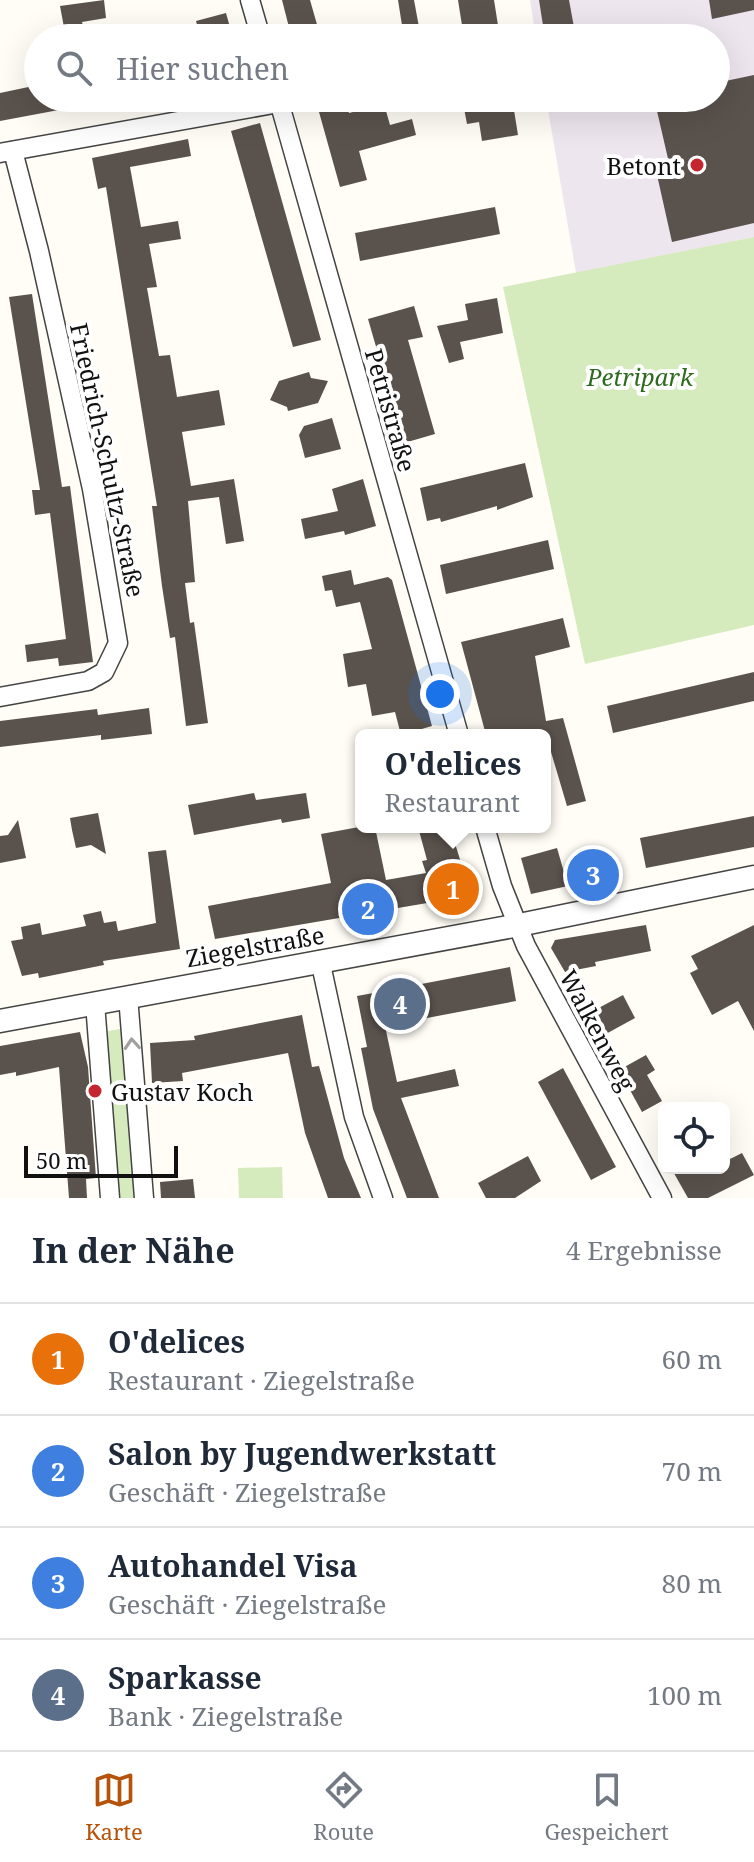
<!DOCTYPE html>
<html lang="de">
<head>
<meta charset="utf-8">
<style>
	:root { --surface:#fff; --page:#f6f6f7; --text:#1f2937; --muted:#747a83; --line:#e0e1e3; --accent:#b45309 }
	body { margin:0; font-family:"Noto Serif",serif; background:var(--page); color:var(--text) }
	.controls { position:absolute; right:24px; bottom:24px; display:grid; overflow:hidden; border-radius:12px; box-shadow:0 8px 32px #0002 }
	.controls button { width:72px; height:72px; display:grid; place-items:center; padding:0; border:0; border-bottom:2px solid var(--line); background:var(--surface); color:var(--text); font:40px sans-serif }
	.scale { position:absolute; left:24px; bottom:20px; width:154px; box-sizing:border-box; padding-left:8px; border:4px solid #111; border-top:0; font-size:22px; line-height:28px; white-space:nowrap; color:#111; -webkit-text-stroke:6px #fff; paint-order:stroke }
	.you { position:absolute; left:440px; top:694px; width:28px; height:28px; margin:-20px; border:6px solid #fff; border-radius:50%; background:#1a73e8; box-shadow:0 0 0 12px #1a73e833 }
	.badge { display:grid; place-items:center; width:52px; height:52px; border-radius:50%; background:var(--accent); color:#fff; font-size:26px; font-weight:700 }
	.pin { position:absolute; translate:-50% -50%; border:4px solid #fff; box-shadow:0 2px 8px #0006 }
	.popup { position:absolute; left:355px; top:729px; width:196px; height:104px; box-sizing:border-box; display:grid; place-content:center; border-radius:12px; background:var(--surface); filter:drop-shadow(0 2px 6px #0005); font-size:26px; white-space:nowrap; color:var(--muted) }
	.popup b { font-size:30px; color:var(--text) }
	.popup::after { content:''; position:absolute; left:50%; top:100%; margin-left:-16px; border:16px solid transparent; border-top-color:var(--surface) }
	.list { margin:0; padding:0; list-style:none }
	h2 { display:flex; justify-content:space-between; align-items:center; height:104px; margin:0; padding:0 32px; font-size:34px }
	h2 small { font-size:26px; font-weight:400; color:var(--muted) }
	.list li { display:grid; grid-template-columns:52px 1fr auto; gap:24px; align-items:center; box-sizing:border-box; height:112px; padding:0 32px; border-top:2px solid var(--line) }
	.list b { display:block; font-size:30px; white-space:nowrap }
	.list p { margin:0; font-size:26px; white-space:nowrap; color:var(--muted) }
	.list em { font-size:26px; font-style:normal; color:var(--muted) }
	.icon { flex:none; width:44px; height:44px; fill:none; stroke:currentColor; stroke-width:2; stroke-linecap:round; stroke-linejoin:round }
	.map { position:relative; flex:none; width:754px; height:1198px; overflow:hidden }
	.search { position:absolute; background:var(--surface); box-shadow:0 8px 32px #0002; left:24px; right:24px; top:24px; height:88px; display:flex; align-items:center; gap:20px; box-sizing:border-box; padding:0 28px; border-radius:44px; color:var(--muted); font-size:30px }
	.sheet { height:552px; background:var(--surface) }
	nav { display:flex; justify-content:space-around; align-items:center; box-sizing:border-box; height:112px; border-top:2px solid var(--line); background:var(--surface); font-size:22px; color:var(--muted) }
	nav a { display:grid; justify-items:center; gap:4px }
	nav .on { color:var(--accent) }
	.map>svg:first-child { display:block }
</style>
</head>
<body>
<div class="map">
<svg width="754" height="1198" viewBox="0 0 754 1198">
	<rect width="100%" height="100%" fill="#fffdf5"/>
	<polygon fill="#eee6ef" points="530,0 754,0 754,237 576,273 546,98 716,98 716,38 536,38"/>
	<g fill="#d5ebbd">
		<polygon points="754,237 754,625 585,664 503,287"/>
		<polygon points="125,1028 137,1198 116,1198 103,1032"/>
		<polygon points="282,1167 283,1198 239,1198 238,1168"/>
	</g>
	<g fill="#5a524d">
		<polygon points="104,0 106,18 82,22 86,38 66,38 60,6"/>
		<polygon points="282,0 310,0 318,28 291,35"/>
		<polygon points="398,0 414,0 421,38 404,38"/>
		<polygon points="458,0 494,0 500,38 464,38"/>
		<polygon points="539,0 569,0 576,38 545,38"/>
		<polygon points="709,0 754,0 754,10 712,19"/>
		<polygon points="226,13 233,38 201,38 196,21"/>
		<polygon points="754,75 754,223 672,242 655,166 669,163 654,98 716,98 716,83"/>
		<polygon points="38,85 38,98 80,98 80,106 0,121 0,93"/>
		<polygon points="462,98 512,98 518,135 482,141 479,122 467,124"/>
		<polygon points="346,104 349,113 384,104 390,125 412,119 416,135 359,151 367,180 340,187 319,112"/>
		<polygon points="260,123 321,340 293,347 231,131"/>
		<polygon points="188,139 191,156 130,167 141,227 178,221 181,239 149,244 157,287 147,288 159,356 170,355 177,397 219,390 225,425 182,432 191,486 234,479 244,541 226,544 219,497 188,501 195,582 185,583 190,623 194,622 208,723 186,726 175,637 170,638 162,586 152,506 157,506 106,187 98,189 92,158"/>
		<polygon points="495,207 500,234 360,261 355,233"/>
		<polygon points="32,294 62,487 70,486 93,662 59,666 58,658 27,662 25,645 66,639 50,513 35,515 32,490 40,490 9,297"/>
		<polygon points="497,298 503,333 460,342 464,359 449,363 437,326 468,320 465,304"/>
		<polygon points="414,306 423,337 408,340 435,434 404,443 368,319"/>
		<polygon points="309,372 311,378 328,381 318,403 288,411 287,407 270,400 279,381"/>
		<polygon points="332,418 341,449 305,458 299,435 304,426"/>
		<polygon points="525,463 533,497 497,510 497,506 441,522 440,518 427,521 420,488"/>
		<polygon points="363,479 376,526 345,535 344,531 305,539 301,519 338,511 332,489"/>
		<polygon points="548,540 554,569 446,594 440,565"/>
		<polygon points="351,570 354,585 388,577 392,580 432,726 401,735 395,712 372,716 366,684 348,687 343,654 372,649 360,602 336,607 332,590 325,591 322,576"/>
		<polygon points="563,618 570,647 535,656 546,721 563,718 586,801 567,806 546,735 486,735 461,642"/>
		<polygon points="754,672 754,701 613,733 607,706"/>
		<polygon points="149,708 152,734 101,740 101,735 0,747 0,721 97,709 98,715"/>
		<polygon points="254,793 256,800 306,793 310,818 282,823 281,819 194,835 188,805"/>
		<polygon points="98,813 106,854 91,845 76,848 72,830 70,818"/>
		<polygon points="754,816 754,847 646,868 640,838"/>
		<polygon points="18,820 26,858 0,863 0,836 8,835"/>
		<polygon points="359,827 375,827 386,880 426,873 422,861 427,860 418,827 450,827 470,892 439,901 215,939 208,906 331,883 321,834"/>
		<polygon points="557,848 568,886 531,894 521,858"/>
		<polygon points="166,850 180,949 103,961 104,965 39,978 38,973 22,976 11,941 23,939 21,927 40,923 42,935 86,926 83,915 101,911 104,923 116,921 118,931 156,923 148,852"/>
		<polygon points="646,925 651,951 595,962 596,966 565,972 551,948 555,940"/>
		<polygon points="754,925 754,1031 738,1001 712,1015 690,973 698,969 691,956"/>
		<polygon points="510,967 516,1001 385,1026 397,1082 455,1069 459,1086 401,1098 439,1198 407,1198 373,1109 361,1048 367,1047 357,996 379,992 383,983 403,979 411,986"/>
		<polygon points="623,995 635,1018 604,1035 591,1012"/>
		<polygon points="302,1015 312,1067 319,1066 344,1158 361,1198 328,1198 305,1133 288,1053 182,1073 183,1081 152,1083 150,1043 195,1040 194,1036"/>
		<polygon points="80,1032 88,1067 96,1178 86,1179 87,1198 69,1198 59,1067 16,1076 16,1072 0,1075 0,1046"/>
		<polygon points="646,1055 655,1070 647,1075 662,1101 642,1112 619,1070"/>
		<polygon points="563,1068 616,1167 591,1180 538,1082"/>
		<polygon points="742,1153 754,1175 708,1198 688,1198 671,1168 724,1168 724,1162"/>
		<polygon points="528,1156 541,1181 515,1198 486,1198 478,1183"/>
		<polygon points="193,1179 195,1198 161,1198 160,1182"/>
	</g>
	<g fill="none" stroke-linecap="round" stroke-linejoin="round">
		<g stroke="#444" stroke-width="21">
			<g id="minor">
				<polyline points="250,0 261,38"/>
				<polyline points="278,98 459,735"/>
				<polyline points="0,153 279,103"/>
				<polyline points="0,697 88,681 104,672 118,643 92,489 39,251 13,151"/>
				<polyline points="485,827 502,886 526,946 662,1198"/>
				<polyline points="320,960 354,1117 383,1198"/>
				<polyline points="128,996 144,1198"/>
				<polyline points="95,1003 110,1198"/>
			</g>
		</g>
		<g stroke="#444" stroke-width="25">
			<polyline id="tertiary" points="0,1021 519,925 754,877"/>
		</g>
		<use href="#minor" stroke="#fff" stroke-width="18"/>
		<use href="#tertiary" stroke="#fff" stroke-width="22"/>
	</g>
	<defs><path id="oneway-chevron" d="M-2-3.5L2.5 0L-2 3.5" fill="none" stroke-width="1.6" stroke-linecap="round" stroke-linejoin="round" transform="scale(2)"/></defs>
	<use stroke="#a0a0a0" href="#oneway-chevron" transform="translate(132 1044) rotate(-94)"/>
	<g fill="#c4262e" stroke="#fff" stroke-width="3">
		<circle cx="697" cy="165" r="8"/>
		<circle cx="95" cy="1091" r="8"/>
	</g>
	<g text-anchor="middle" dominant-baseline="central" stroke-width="8" stroke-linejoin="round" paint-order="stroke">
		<g font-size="24" fill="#111" stroke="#fff" text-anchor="end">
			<text x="681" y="165">Betont</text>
			<text x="111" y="1091" text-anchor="start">Gustav Koch</text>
		</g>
		<g font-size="24" font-style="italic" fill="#2f6b1f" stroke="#fff">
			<text x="640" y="376">Petripark</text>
		</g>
		<g font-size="24" fill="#111" stroke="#fff">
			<text transform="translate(391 410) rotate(74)">Petristraße</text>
			<text transform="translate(108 460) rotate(78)">Friedrich-Schultz-Straße</text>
			<text transform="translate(255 946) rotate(-10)">Ziegelstraße</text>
			<text transform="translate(598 1030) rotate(62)">Walkenweg</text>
		</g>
	</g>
</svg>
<div class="controls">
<button><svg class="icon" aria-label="locate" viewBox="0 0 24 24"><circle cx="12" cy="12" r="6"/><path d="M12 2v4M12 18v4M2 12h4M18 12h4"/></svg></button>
</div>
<div class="scale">50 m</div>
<div class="you"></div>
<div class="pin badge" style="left:453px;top:889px;background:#e8710a">1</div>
<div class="popup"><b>O'delices</b>Restaurant</div>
<div class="pin badge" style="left:368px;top:909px;background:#3f7fe0">2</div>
<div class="pin badge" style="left:593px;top:875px;background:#3f7fe0">3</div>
<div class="pin badge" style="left:400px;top:1004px;background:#5c6f8a">4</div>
<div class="search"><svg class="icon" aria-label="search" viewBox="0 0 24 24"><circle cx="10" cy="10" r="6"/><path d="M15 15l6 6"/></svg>Hier suchen</div>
</div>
<section class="sheet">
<h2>In der Nähe<small>4 Ergebnisse</small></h2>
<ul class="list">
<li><span class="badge" style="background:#e8710a">1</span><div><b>O'delices</b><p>Restaurant · Ziegelstraße</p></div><em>60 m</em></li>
<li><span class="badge" style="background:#3f7fe0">2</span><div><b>Salon by Jugendwerkstatt</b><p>Geschäft · Ziegelstraße</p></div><em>70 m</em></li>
<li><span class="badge" style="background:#3f7fe0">3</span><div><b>Autohandel Visa</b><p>Geschäft · Ziegelstraße</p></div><em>80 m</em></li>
<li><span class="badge" style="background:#5c6f8a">4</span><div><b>Sparkasse</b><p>Bank · Ziegelstraße</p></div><em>100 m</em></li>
</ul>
</section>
<nav>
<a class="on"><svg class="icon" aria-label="map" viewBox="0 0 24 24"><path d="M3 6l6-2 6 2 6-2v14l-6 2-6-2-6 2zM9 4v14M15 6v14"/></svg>Karte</a>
<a><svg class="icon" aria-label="directions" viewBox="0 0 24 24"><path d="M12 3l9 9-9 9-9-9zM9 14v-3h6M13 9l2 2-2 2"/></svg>Route</a>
<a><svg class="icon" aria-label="saved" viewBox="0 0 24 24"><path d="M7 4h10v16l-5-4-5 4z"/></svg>Gespeichert</a>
</nav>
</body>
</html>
